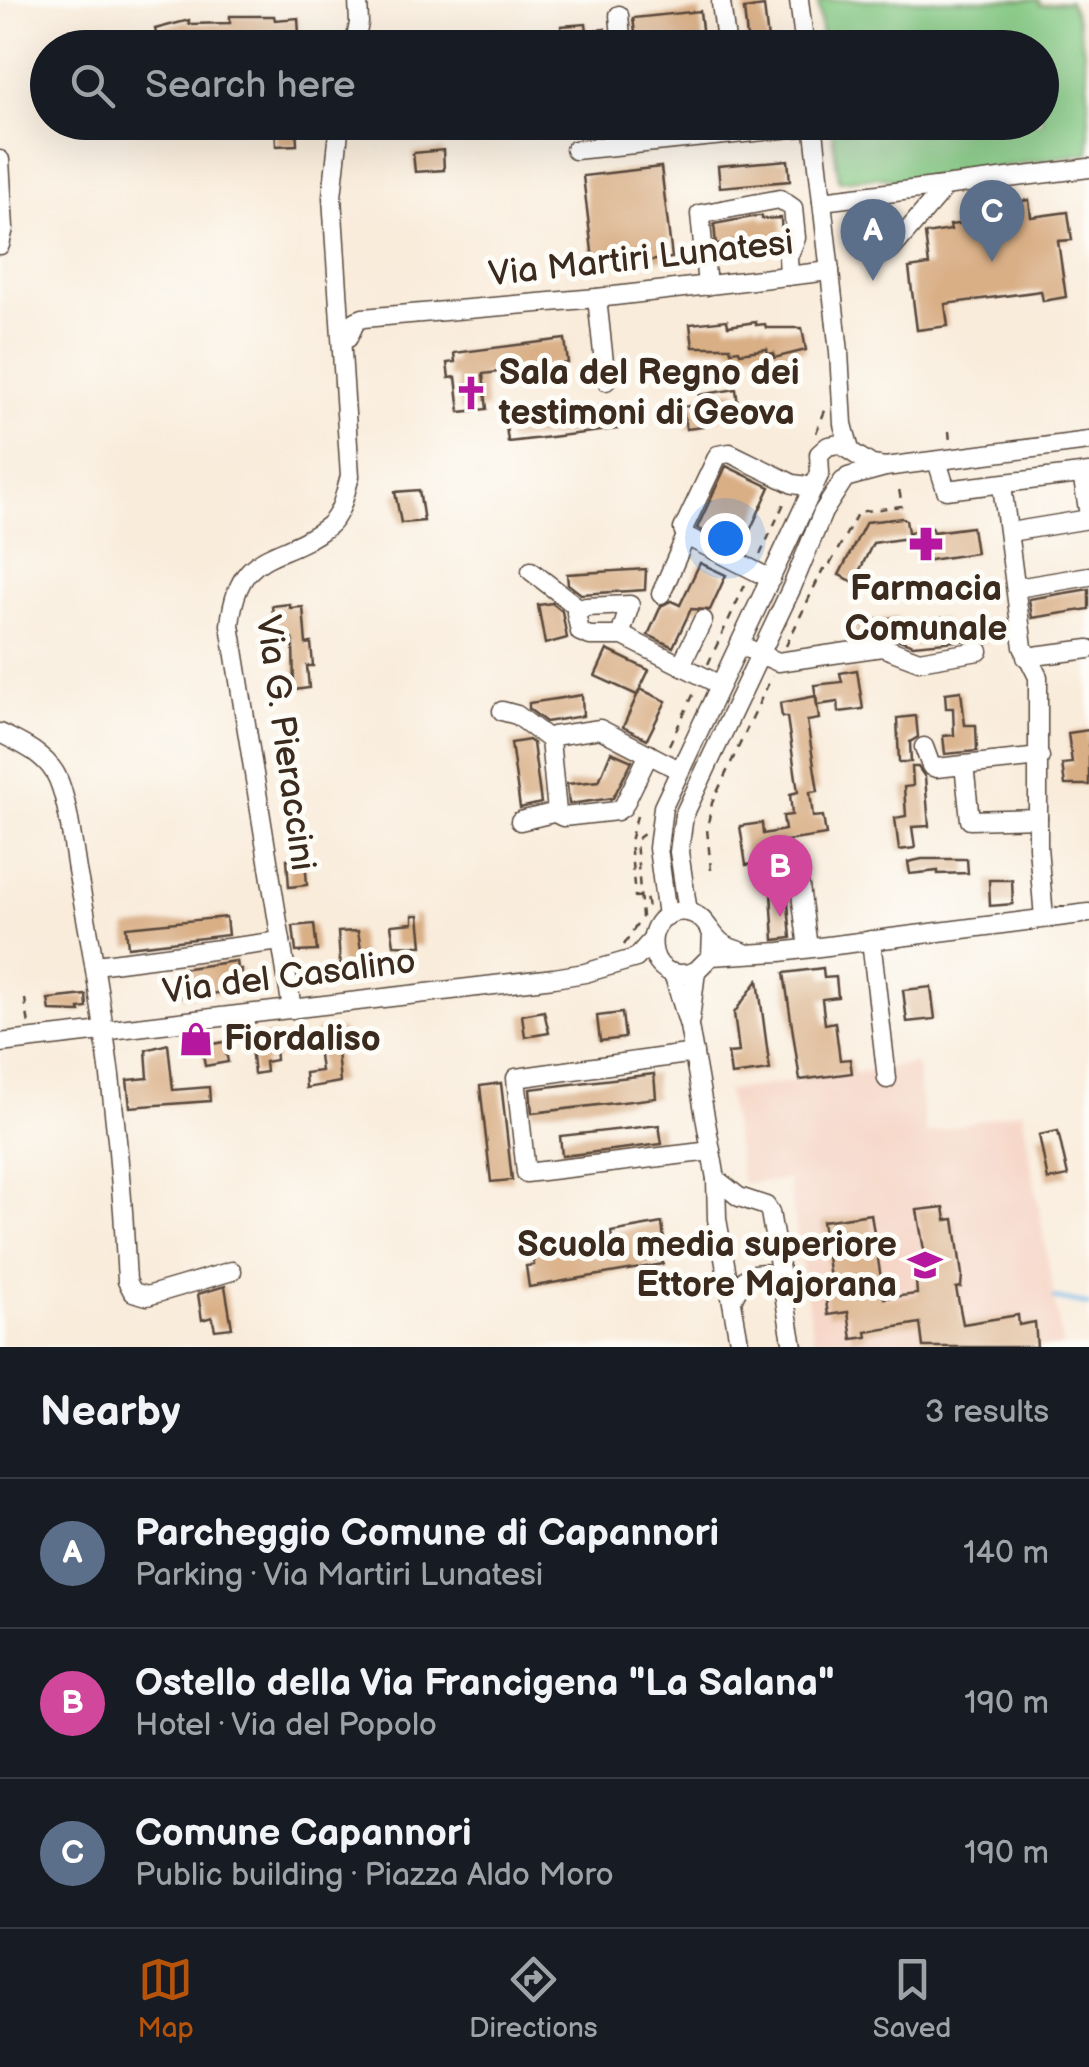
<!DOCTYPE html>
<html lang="en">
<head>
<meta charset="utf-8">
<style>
	:root { --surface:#171b24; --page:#242831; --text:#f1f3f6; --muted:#9ea1a6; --line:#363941; --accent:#b45309 }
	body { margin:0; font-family:"Balsamiq Sans",sans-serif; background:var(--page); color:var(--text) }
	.you { position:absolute; left:725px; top:538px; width:35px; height:35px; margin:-25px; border:8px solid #fff; border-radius:50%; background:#1a73e8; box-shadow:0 0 0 15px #1a73e833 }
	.badge { display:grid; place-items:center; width:65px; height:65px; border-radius:50%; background:var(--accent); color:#fff; font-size:32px; font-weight:700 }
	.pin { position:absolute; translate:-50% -82px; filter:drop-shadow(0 2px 5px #0008) }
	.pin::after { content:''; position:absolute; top:52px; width:35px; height:30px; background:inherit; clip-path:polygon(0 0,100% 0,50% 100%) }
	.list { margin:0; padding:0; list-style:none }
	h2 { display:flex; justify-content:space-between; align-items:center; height:130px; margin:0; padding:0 40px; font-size:42px }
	h2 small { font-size:32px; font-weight:400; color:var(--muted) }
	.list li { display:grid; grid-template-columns:65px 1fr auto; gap:30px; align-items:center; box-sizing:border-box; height:150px; padding:0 40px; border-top:2px solid var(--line) }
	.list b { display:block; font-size:38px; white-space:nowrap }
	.list p { margin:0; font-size:32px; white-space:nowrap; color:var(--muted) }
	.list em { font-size:32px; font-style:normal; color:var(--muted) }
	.icon { flex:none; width:55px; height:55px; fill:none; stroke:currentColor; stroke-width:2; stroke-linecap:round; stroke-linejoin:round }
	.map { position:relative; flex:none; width:1089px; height:1347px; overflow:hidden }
	.search { position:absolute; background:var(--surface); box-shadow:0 10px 40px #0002; left:30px; right:30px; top:30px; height:110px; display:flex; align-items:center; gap:25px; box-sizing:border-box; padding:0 35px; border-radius:55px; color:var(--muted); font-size:38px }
	.sheet { height:580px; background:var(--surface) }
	nav { display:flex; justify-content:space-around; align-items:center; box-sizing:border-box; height:140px; border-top:2px solid var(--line); background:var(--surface); font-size:28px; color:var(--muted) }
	nav a { display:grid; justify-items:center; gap:5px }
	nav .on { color:var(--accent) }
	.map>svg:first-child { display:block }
</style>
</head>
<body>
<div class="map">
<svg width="1089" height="1347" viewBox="0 0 1089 1347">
	<rect width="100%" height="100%" fill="#fdfcf7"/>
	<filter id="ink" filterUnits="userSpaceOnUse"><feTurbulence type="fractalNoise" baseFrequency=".01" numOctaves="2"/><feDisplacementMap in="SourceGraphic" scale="20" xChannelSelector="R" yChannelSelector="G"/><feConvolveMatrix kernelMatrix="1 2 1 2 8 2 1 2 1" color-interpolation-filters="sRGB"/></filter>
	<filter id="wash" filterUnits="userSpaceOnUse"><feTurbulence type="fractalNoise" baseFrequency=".0048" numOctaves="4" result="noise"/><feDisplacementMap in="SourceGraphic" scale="40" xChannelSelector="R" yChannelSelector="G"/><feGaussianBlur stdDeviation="2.25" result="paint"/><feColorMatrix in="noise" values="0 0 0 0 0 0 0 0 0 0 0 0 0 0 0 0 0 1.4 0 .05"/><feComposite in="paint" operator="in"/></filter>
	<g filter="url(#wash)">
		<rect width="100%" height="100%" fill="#f9ecdb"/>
		<polygon fill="#f5d2c2" points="916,1064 926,1134 1022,1110 1063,1347 815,1347 788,1180 742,1183 727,1091"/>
		<path fill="#83c882" stroke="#5f7950" stroke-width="2.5" d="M 818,0 L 1039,0 L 1040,5 L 1069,1 C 1089,36 1089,108 1089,153 L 900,183 L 883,177 L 839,181 L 831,123 L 1042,122 L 1042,48 L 823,47 Z"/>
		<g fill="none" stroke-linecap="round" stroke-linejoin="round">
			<polyline stroke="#6eb7e6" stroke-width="4" points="1054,1298 1089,1305"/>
		</g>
		<g id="blocks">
			<g fill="#d9af86">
				<polygon points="764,6 769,48 748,48 744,9"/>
				<polygon points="700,11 704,48 637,48 633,18"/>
				<polygon points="230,16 274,16 275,20 298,18 299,34 275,36 250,32 250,43 239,43 239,48 190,48 190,40 159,46 155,29 189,20 189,24 230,23"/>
				<polygon points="586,24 587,31 605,29 607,44 563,48 561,26"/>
				<polygon points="275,122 296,122 297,145 276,146"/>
				<polygon points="443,150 444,170 415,172 413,153"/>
				<polygon points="788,160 790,181 720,187 718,166"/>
				<polygon points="661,167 672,258 594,268 583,176"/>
				<polygon points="1029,200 1031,217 1068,212 1072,240 1058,241 1066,297 1043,301 1041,291 945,304 948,326 917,330 909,268 929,265 925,234 951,230 950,225 965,223 964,216 1015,209 1014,202"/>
				<polygon points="758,216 762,216 762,219 781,218 782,239 726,241 726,244 716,245 714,224"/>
				<polygon points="727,320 728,326 756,322 756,325 765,324 766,328 802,328 806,350 774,358 774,353 768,354 767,349 740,353 739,350 731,351 730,347 693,347 690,324"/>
				<polygon points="565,339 568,363 483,374 487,409 460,412 456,377 449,378 447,363 455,362 454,353"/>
				<polygon points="736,389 739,413 720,415 721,419 702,422 703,427 686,429 683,407 700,404 699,395"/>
				<polygon points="615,405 618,429 508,442 505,418"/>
				<polygon points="726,466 770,487 741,550 697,528"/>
				<polygon points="419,490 424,521 401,523 395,492"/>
				<polygon points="902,518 906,520 909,538 873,543 854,582 839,575 866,522"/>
				<polygon points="972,527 976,553 917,562 910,532 932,528 933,532"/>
				<polygon points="700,563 726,575 710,610 691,609 673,647 648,635 661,606 671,601 680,605"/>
				<polygon points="646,569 645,590 581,594 568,584 567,574"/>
				<polygon points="1089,589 1089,609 1032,618 1029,599"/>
				<polygon points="552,603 562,611 567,638 545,644 538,605"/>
				<polygon points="290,604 290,608 303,607 306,644 311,643 313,666 307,666 309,688 294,690 293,640 276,639 272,606"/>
				<polygon points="898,617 899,625 942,618 943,628 985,622 988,643 978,639 913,645 886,635 856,638 853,623"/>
				<polygon points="607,650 649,670 637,695 595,676"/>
				<polygon points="857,670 863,709 839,712 838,702 817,705 814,685 842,682 840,673"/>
				<polygon points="640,689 666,701 647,739 623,727"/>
				<polygon points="961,691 965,725 976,725 977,751 945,754 943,736 954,735 953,708 946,708 945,693"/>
				<polygon points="582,695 583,716 546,722 529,709 529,703"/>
				<polygon points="816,696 819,719 807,721 818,791 810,792 813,817 823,816 826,835 786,841 787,850 760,853 761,863 746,865 740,826 762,823 763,834 785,830 783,816 792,815 790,794 798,792 787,717 782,717 780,703"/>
				<polygon points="916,716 918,737 910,742 911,762 899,762 897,718"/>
				<polygon points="1089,730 1089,785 1065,785 1062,764 1072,763 1068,733"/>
				<polygon points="529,740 533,743 541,803 520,808 511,743"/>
				<polygon points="611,752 632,761 613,798 569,804 567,784 599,781"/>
				<polygon points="912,767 918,767 925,777 929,826 912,827 915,848 899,850 895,818 906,816 904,787 913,786"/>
				<polygon points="305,858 307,885 289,887 287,859"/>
				<polygon points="922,859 967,859 968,873 938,874 938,871 910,874 908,862"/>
				<polygon points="989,880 1012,880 1013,904 990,906"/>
				<polygon points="787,892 791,938 774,940 771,893"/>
				<polygon points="413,915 419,915 422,946 394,945 391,925 413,923"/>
				<polygon points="226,917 228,935 128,947 126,927"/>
				<polygon points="314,924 317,951 296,952 293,926"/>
				<polygon points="358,931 365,975 341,978 338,932"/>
				<polygon points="236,961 237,969 241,969 244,990 183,997 180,969"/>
				<polygon points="823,968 824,978 836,977 838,997 822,999 825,1024 835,1022 840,1060 850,1059 852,1073 800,1080 784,973"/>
				<polygon points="758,980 770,1070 731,1075 728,1053 739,1052 734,1013"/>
				<polygon points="931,987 935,1019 907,1022 903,990"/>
				<polygon points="86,995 87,1008 79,1009 80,1012 50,1011 48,999"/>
				<polygon points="544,1011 549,1033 525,1037 522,1015"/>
				<polygon points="622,1013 625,1038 600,1041 597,1016"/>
				<polygon points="327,1029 342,1030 344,1036 346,1051 337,1052 340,1082 306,1088 305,1073 321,1071 316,1031"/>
				<polygon points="274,1035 276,1060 265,1062 266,1072 254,1074 250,1038"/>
				<polygon points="212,1039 213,1044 224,1042 228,1062 205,1066 201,1041"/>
				<polygon points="168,1044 173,1090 209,1087 210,1101 130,1107 127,1080 148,1078 146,1050"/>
				<polygon points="654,1074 656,1098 532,1113 530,1089"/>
				<polygon points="501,1083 512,1180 491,1182 480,1086"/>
				<polygon points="659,1125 662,1144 562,1156 560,1136"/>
				<polygon points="1058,1131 1068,1176 1048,1180 1039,1135"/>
				<polygon points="944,1207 946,1220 954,1219 962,1275 961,1287 956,1288 963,1324 1018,1315 1019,1325 1035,1322 1037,1347 923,1347 920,1323 866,1332 867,1337 852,1339 848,1312 828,1315 823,1280 830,1278 822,1221 871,1214 884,1298 917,1294 916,1281 929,1279 917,1210"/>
				<polygon points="662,1223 664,1240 659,1241 663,1264 529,1287 526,1266 534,1265 531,1245 582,1237 584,1250 613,1245 611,1232"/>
				<polygon points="225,1286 232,1328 215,1330 212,1317 202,1320 198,1294"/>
			</g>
		</g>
	</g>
	<g filter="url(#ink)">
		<use href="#blocks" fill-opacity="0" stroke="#58473a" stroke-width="2.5"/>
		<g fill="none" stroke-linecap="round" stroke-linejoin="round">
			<g stroke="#58473a" stroke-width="21">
				<g id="minor">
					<polyline points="799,0 805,48"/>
					<polyline points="721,3 727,48"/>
					<polyline points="619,15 622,48"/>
					<polyline points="276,48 355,44"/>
					<polyline points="354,48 359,23 358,0"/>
					<polyline points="813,122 839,352 843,424 850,450"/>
					<polyline points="575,150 813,126"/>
					<polyline points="0,160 4,228 0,245"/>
					<polyline points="822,201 1089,168"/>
					<polyline points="891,250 945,187"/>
					<polyline points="707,286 700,214 780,199 793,208 796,238 788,257 789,276"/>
					<polyline points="597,298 606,381"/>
					<polyline points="342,340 348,338 356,321 363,318 597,298 830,271"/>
					<polyline points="937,461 946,490 1089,473"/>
					<polyline points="1082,474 1089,515"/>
					<polyline points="848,477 885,467 1089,441"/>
					<polyline points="1002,485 1023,647 1038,677 1038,847 1044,918"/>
					<polyline points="1010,532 1089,519"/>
					<polyline points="531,571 580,609"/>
					<polyline points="771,579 686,536 683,529 718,455 730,453 793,484 814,487"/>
					<polyline points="1017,588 1089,576"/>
					<polyline points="661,594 686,536"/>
					<polyline points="620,636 630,605 586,607 576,613 580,632 590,636 623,636 720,685"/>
					<polyline points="749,649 778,662 882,647 919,661 979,651"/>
					<polyline points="1026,657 1089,649"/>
					<polyline points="681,665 703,620"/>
					<polyline points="502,711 517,715 550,740"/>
					<path d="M 0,733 C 20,743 43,753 55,773 C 67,793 73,846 77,870 C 104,1006 121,1143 127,1281 L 133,1292 L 147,1296 L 232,1271"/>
					<polyline points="924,747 931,766 936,768 1040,757"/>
					<polyline points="964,765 970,820 1038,818"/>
					<polyline points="555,813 563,817 617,811 623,807 649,754"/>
					<polyline points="520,821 557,812 550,740 553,736 600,729 679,770"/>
					<polyline points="800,886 808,948"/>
					<polyline points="688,912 679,852 684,815 792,587 823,512 843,481"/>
					<polyline points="667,916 658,848 663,807 820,473 819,454 828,446 839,444 872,465 885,467"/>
					<path d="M 712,932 L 711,956 L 696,971 C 641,991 638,904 688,912 C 706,916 709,933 722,943 C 727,947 736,950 743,952"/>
					<polyline points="871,940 887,1079"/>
					<polyline points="711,956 780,952 1089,913"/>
					<polyline points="96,965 281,941"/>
					<polyline points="673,973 689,1026 716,1179 739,1197 766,1206 770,1212 793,1347"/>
					<path d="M 292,1009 L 230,625 C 238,545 280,564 328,526 C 342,514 345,493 350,476 L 332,197 L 340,122"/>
					<polyline points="690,1020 696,971"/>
					<polyline points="0,1043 554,978 585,973 636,958 651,941"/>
					<polyline points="694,1053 516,1078 526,1173 711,1151"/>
					<polyline points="716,1179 717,1219 740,1347"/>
					<path d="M 732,1300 C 743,1275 754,1268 781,1277"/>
				</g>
			</g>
			<g stroke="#58473a" stroke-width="2.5" stroke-dasharray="8 8" stroke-linecap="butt">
				<polyline points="949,431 950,442"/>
				<polyline points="816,433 826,408"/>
				<polyline points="760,555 786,499"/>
				<polyline points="786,646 823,569 827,570 858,512 902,506 898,483"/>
				<polyline points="708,664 745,585"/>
				<polyline points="669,745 696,689"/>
				<polyline points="637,816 630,841 635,897 646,896 648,909"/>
				<polyline points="711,870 707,829 712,803 772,676"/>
				<polyline points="624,945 642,917 636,840 645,833"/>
				<polyline points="25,999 29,1025"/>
			</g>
			<use href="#minor" stroke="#fff" stroke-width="18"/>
		</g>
	</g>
	<defs>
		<g id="church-bare" transform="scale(2.7)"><path d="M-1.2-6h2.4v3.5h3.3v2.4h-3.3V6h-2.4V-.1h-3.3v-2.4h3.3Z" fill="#b5179e" stroke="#fdfcf7" stroke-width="2.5" paint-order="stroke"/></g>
		<g id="pharmacy-bare" transform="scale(2.7)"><path d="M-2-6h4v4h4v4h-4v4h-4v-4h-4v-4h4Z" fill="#b5179e" stroke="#fdfcf7" stroke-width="2.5" paint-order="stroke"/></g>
		<g id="shop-bare" transform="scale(2.7)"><path d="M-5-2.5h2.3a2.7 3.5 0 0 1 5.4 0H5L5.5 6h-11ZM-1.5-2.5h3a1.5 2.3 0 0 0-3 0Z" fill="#b5179e" stroke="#fdfcf7" stroke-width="2.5" paint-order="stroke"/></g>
		<g id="school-bare" transform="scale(2.7)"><path d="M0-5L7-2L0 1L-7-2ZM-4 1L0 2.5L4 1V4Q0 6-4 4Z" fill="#b5179e" stroke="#fdfcf7" stroke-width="2.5" paint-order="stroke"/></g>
	</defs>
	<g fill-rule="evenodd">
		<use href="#church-bare" x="471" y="393"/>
		<use href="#pharmacy-bare" x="926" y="544"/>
		<use href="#shop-bare" x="196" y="1039"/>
		<use href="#school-bare" x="925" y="1265"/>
	</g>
	<g text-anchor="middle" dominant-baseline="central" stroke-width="10" stroke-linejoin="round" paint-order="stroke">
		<g font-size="35" fill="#3b2a1e" stroke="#fdfcf7">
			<text transform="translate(641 259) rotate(-6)">Via Martiri Lunatesi</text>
			<text transform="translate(285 743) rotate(82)">Via G. Pieraccini</text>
			<text transform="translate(289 977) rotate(-7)">Via del Casalino</text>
		</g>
		<g font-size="35" font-weight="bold" fill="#3b2a1e" stroke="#fdfcf7" text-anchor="start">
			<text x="499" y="373">Sala del Regno dei<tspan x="499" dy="40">testimoni di Geova</tspan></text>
			<text x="926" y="589" text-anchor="middle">Farmacia<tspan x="926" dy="40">Comunale</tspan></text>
			<text x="224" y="1039">Fiordaliso</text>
			<text x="897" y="1245" text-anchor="end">Scuola media superiore<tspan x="897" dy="40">Ettore Majorana</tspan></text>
		</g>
	</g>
</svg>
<div class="you"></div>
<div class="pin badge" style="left:873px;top:281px;background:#5c6f8a">A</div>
<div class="pin badge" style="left:780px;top:917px;background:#d1479c">B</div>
<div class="pin badge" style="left:992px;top:262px;background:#5c6f8a">C</div>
<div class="search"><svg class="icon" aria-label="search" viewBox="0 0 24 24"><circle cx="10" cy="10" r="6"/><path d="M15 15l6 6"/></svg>Search here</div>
</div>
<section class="sheet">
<h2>Nearby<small>3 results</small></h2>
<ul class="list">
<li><span class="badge" style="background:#5c6f8a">A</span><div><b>Parcheggio Comune di Capannori</b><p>Parking · Via Martiri Lunatesi</p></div><em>140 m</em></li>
<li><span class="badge" style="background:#d1479c">B</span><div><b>Ostello della Via Francigena &quot;La Salana&quot;</b><p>Hotel · Via del Popolo</p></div><em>190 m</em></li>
<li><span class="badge" style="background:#5c6f8a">C</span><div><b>Comune Capannori</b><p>Public building · Piazza Aldo Moro</p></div><em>190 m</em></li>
</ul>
</section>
<nav>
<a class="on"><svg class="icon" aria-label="map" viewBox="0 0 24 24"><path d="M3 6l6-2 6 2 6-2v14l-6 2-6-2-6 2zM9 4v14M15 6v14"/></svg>Map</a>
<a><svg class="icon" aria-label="directions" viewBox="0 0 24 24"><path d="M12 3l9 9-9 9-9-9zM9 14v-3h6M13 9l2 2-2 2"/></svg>Directions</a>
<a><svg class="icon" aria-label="saved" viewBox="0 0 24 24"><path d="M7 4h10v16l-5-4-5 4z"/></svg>Saved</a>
</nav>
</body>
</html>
